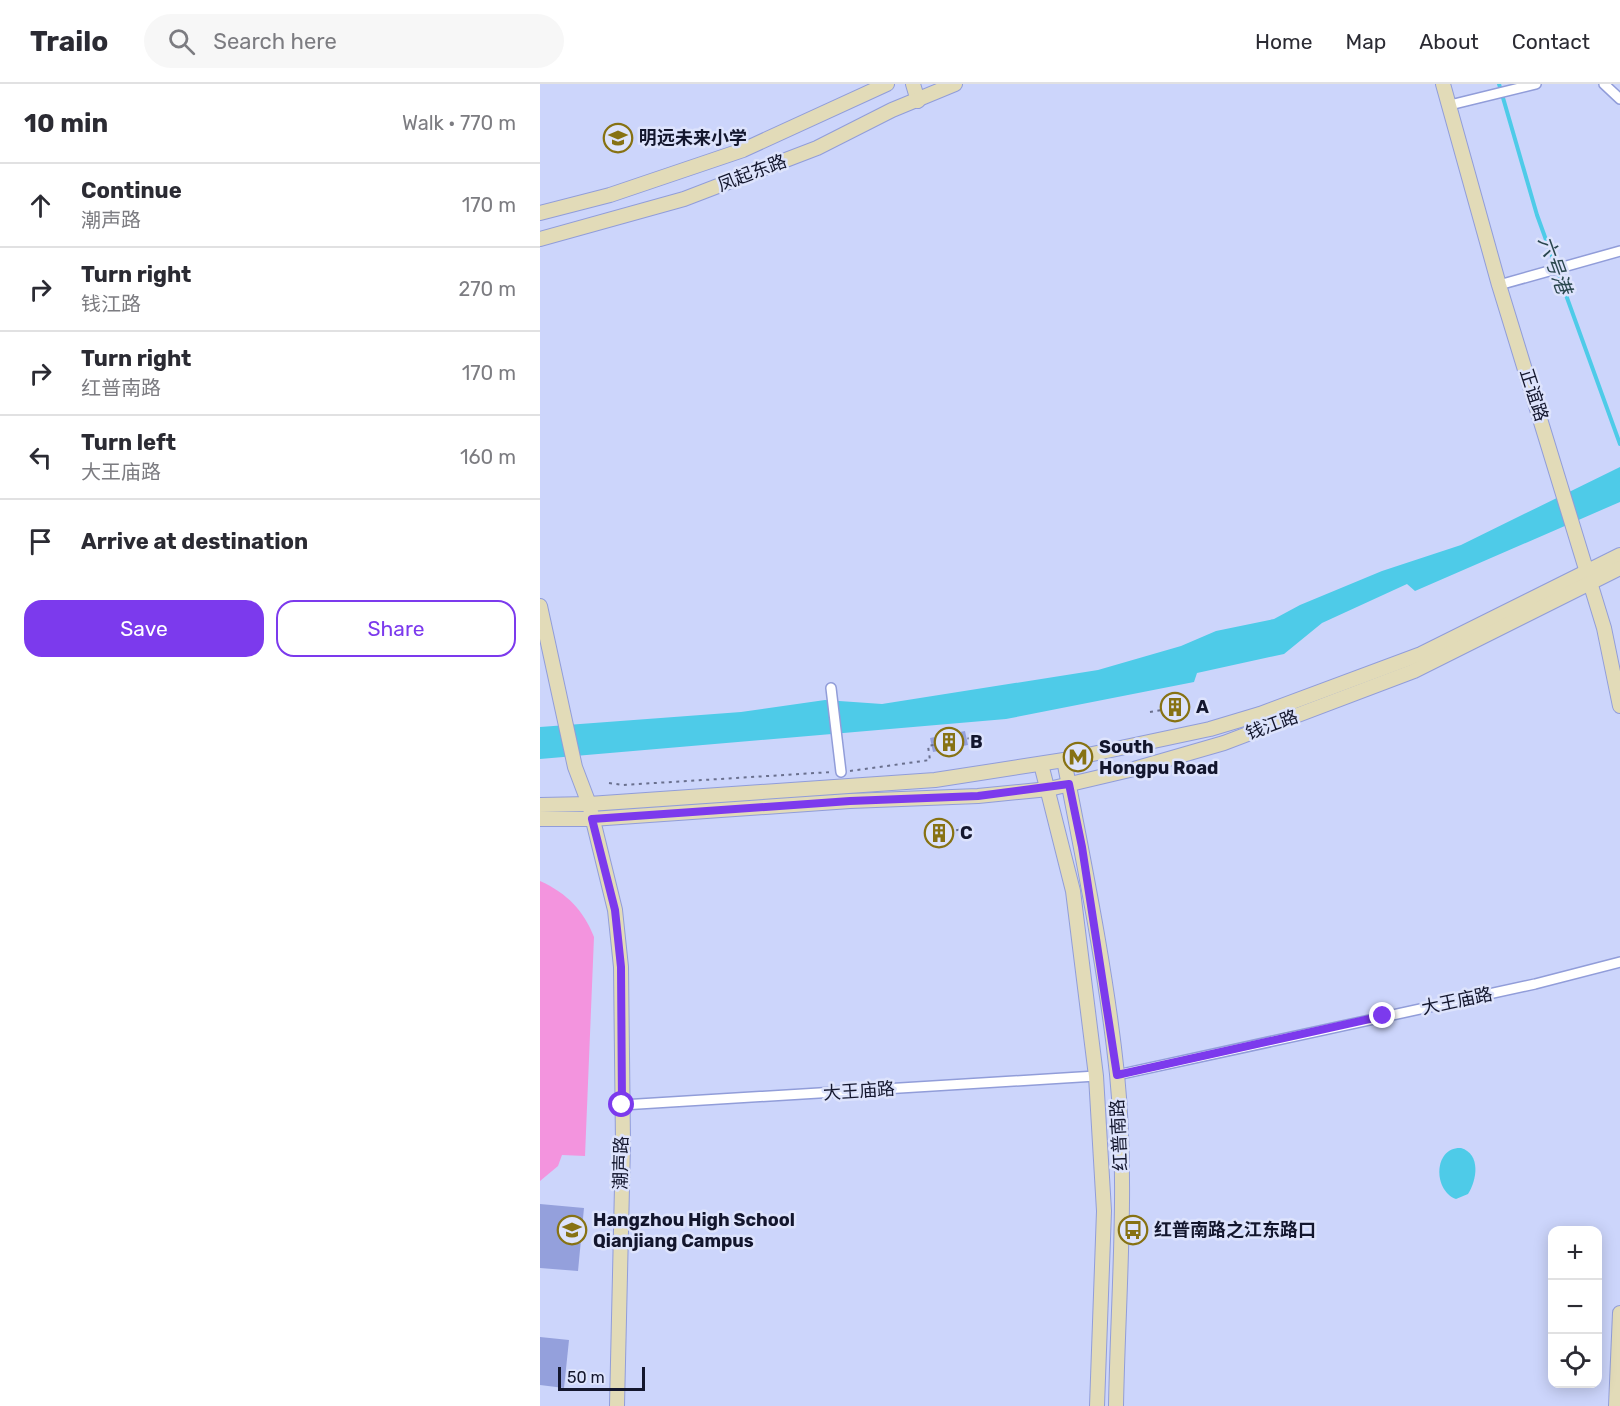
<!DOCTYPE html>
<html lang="en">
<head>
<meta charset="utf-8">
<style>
	:root { --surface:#fff; --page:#f7f7f7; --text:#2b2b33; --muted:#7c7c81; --line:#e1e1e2; --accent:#7c3aed }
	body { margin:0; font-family:Rubik,"Noto Sans SC",sans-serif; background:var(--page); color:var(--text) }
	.controls { position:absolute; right:18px; bottom:18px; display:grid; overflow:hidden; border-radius:12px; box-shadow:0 3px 15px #0003 }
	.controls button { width:54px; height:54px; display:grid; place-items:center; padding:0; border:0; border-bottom:2px solid var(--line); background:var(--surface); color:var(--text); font:30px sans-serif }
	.scale { position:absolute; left:18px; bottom:15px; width:87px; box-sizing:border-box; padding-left:6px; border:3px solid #13162d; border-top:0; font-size:16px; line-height:21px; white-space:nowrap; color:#13162d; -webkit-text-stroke:4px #dde3fc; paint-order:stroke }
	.stop { position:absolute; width:18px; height:18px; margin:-14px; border:4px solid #7c3aed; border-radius:50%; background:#fff }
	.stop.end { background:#7c3aed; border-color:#fff; box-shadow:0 2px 6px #0008 }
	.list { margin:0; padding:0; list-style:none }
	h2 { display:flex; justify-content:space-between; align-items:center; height:78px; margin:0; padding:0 24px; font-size:26px }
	h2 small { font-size:20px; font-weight:400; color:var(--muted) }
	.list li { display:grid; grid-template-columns:39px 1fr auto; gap:18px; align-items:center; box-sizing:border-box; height:84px; padding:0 24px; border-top:2px solid var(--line) }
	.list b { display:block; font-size:22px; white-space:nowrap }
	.list p { margin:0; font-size:20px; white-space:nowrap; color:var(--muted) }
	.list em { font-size:20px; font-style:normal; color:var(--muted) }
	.actions { display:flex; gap:12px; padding:18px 24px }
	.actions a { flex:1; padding:14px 0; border:2px solid var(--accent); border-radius:18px; text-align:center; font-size:21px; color:var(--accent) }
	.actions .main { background:var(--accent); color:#fff }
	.icon { flex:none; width:33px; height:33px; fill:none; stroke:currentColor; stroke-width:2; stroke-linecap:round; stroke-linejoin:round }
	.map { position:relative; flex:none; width:1080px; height:1322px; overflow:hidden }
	header { display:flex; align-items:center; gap:36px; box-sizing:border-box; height:84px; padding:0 30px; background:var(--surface); border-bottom:2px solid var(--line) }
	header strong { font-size:28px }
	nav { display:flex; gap:33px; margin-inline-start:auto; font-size:21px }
	.search { width:420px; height:54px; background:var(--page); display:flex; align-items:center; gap:15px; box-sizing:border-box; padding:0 21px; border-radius:33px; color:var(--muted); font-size:22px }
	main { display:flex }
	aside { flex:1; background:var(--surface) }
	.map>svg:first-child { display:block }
</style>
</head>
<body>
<header>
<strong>Trailo</strong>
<div class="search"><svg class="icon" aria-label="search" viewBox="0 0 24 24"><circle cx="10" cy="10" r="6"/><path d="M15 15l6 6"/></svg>Search here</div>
<nav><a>Home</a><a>Map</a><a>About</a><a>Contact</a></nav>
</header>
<main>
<aside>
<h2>10 min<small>Walk · 770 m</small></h2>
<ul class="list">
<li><svg class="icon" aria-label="ahead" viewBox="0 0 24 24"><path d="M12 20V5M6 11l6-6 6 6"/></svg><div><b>Continue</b><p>潮声路</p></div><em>170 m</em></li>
<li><svg class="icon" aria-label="right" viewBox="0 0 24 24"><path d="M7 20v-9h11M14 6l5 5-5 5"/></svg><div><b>Turn right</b><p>钱江路</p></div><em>270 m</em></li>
<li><svg class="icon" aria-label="right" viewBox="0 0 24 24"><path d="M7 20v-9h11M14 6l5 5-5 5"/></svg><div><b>Turn right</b><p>红普南路</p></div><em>170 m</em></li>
<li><svg class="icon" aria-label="left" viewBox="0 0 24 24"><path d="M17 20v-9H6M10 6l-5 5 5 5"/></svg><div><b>Turn left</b><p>大王庙路</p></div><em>160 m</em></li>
<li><svg class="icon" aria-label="arrive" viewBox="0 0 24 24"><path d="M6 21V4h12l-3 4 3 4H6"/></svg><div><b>Arrive at destination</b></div></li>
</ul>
<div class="actions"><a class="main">Save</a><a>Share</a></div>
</aside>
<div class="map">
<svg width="1080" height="1322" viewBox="0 0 1080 1322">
	<rect width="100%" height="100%" fill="#ccd5fb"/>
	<path fill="#f394de" d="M 0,797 C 27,809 44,827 54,853 L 45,1072 L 22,1071 L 18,1082 L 0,1097 Z"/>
	<g fill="#4ecbe8">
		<polygon points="1080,383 1080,418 1073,421 875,507 867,500 782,539 744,570 657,589 654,598 466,635 0,675 0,643 201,628 285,616 342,620 558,586 641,562 676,547 734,535 760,521 842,487 921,461"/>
		<path d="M 921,1064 C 941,1070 937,1096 928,1110 L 916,1115 C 893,1107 893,1063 921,1064 Z"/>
	</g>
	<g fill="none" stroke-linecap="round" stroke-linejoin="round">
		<polyline stroke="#4ecbe8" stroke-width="4" points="959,0 997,131 1080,360"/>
	</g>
	<g fill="#94a0dc">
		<polygon points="647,616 650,627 623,632 621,621"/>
		<polygon points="425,647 428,661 393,668 390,654"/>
		<polygon points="0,1120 44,1124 38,1187 0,1184"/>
		<polygon points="0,1253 29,1256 24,1304 0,1301"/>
	</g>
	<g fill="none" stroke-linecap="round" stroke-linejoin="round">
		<g stroke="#919dd9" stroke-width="12">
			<g id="street">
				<polyline points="1064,0 1080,15"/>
				<polyline points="910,21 996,0"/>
				<polyline points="959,201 1080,167"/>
				<polyline points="291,604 301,688"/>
				<polyline points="577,991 995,900 1080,878"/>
				<polyline points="82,1021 556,992"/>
			</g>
		</g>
		<g stroke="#919dd9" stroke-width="16">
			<g id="secondary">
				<polyline points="373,0 378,17"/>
				<polyline points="903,0 959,201 1064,544 1080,622"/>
				<polyline points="0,129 70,111 203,66 347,0"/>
				<polyline points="0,155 144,115 277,64 352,26 415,0"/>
				<polyline points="0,522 35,683 49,720 75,826 81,883 83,1059 77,1322"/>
				<path d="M 524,676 C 544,780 566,885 577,990 C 588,1100 578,1212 576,1322"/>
				<polyline points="501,680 533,807 556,992 564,1127 557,1322"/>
				<polyline points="0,721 49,720 395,696 524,676 670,645 720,630 881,570 1080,471"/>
				<polyline points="0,735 52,735 310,717 438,712 509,705 594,685 684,659 874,587 1080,484"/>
				<polyline points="1076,1322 1080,1229"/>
			</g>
		</g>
		<g stroke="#6a708e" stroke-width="2" stroke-dasharray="3 4.5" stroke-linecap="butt">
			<polyline points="610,628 645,622"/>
			<polyline points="310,687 390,676 388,662 436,653"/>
			<polyline points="69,699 83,701 292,688"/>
			<polyline points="394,750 429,744"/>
		</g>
		<use href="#street" stroke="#fff" stroke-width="9"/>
		<use href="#secondary" stroke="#e2dbb8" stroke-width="14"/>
	</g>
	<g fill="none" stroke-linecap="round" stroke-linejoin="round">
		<polyline stroke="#7c3aed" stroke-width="8" points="82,1021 81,883 75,826 52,735 310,717 438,712 529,700 542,763 577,991 843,932"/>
	</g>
	<defs>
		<g id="school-ring" transform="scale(1.5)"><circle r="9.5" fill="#dde3fc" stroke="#877213" stroke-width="1.5"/><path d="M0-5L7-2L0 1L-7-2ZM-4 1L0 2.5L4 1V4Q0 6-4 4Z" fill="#877213"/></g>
		<g id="building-ring" transform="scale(1.5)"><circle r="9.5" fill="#dde3fc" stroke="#877213" stroke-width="1.5"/><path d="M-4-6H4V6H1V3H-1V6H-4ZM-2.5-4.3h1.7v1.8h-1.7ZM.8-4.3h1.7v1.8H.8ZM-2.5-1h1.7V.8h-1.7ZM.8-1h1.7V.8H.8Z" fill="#877213"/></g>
		<g id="metro-ring" transform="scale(1.5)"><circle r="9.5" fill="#dde3fc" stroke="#877213" stroke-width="1.5"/><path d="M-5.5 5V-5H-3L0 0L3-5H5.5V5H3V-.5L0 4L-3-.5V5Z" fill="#877213"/></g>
		<g id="bus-ring" transform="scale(1.5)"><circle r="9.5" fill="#dde3fc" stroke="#877213" stroke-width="1.5"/><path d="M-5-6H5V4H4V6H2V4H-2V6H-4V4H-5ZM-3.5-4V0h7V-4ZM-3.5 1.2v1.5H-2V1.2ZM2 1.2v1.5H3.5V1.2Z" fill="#877213"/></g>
	</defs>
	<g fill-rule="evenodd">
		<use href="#school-ring" x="78" y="54"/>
		<use href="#building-ring" x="635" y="623"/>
		<use href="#building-ring" x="409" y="658"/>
		<use href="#metro-ring" x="538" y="673"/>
		<use href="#building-ring" x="399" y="749"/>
		<use href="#school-ring" x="32" y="1146"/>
		<use href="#bus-ring" x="593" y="1146"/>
	</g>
	<g text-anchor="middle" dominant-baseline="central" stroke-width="5" stroke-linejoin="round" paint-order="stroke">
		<g font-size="18" font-weight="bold" fill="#13162d" stroke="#dde3fc" text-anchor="start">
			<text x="99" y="54">明远未来小学</text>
			<text x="656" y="623">A</text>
			<text x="430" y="658">B</text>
			<text x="559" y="663">South<tspan x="559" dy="21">Hongpu Road</tspan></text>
			<text x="420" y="749">C</text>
			<text x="53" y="1136">Hangzhou High School<tspan x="53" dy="21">Qianjiang Campus</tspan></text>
			<text x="614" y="1146">红普南路之江东路口</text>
		</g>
		<g font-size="18" fill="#13162d" stroke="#dde3fc">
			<text transform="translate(212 89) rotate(-21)">凤起东路</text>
			<text transform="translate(994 311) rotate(72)">正谊路</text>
			<text transform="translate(732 641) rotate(-20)">钱江路</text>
			<text transform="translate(917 917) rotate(-12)">大王庙路</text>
			<text transform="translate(319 1007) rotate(-4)">大王庙路</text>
			<text transform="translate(579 1051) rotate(-93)">红普南路</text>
			<text transform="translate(81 1079) rotate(-89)">潮声路</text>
		</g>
		<g font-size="20" font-style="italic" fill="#2b474e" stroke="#dde3fc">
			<text transform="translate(1015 181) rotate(70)">六号港</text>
		</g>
	</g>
</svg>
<div class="controls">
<button>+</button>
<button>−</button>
<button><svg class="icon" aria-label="locate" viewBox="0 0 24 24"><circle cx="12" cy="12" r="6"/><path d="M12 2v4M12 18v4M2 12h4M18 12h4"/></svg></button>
</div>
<div class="scale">50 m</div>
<div class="stop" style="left:82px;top:1021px"></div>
<div class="stop end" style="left:843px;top:932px"></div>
</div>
</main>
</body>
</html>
